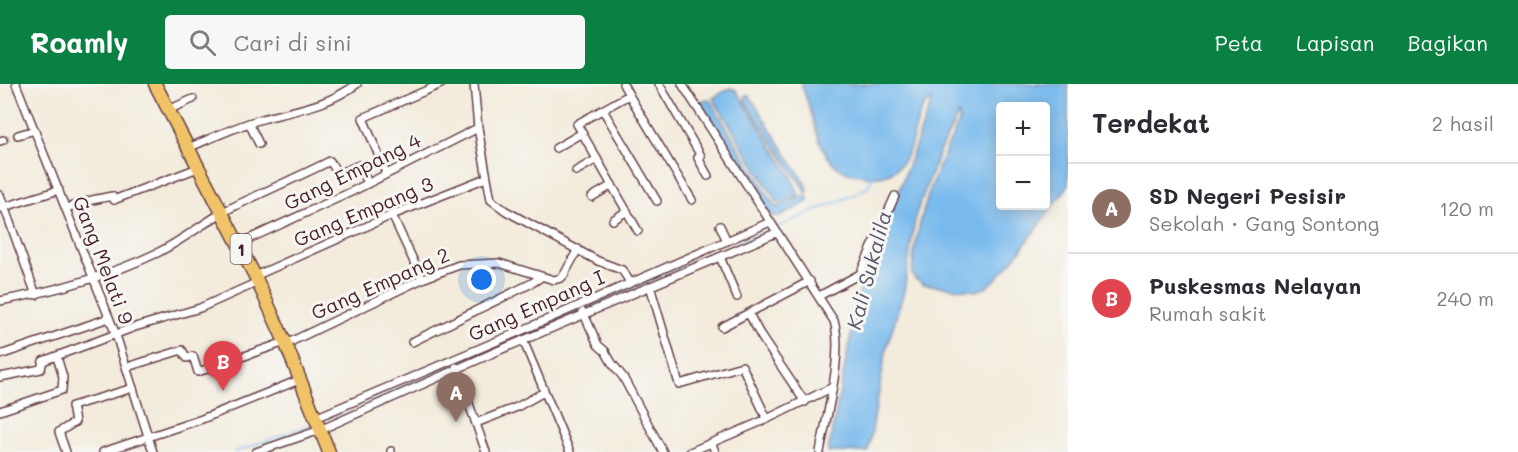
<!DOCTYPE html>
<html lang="id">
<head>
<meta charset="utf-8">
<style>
	:root { --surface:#fff; --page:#f7f7f7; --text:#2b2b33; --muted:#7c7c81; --line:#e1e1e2; --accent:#0b8043 }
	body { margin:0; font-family:Mali,sans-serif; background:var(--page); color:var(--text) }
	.controls { position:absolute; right:18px; top:18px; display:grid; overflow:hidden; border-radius:6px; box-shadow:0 3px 15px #0003 }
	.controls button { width:54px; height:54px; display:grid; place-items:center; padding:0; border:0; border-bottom:2px solid var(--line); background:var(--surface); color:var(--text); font:30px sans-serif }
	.you { position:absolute; left:482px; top:196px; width:21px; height:21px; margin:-15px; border:4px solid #fff; border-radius:50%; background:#1a73e8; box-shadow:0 0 0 9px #1a73e833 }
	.badge { display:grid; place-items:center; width:39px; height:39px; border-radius:50%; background:var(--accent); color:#fff; font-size:20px; font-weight:700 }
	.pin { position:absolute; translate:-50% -50px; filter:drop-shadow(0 2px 3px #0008) }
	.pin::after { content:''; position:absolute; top:32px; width:21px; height:18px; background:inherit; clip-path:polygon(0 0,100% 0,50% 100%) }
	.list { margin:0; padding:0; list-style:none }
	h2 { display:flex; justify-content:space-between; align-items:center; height:78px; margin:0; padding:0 24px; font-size:26px }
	h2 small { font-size:20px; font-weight:400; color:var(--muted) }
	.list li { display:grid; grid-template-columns:39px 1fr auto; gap:18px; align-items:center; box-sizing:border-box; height:90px; padding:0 24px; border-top:2px solid var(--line) }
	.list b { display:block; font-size:22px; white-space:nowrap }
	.list p { margin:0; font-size:20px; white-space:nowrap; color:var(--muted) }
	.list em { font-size:20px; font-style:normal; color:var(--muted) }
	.icon { flex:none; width:33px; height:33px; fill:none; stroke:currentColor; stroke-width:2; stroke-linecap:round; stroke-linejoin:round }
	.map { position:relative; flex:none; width:1068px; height:368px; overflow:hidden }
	header { display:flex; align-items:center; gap:36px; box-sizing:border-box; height:84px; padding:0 30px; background:var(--accent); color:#fff }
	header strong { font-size:28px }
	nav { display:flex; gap:33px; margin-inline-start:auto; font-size:21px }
	.search { width:420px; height:54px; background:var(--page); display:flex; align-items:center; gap:15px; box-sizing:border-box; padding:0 21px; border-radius:6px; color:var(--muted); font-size:22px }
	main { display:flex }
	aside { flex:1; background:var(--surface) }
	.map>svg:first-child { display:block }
</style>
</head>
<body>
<header>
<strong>Roamly</strong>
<div class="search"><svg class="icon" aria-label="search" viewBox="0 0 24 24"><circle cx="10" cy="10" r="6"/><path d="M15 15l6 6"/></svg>Cari di sini</div>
<nav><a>Peta</a><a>Lapisan</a><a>Bagikan</a></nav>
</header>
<main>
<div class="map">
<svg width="1068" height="368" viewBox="0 0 1068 368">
	<rect width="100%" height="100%" fill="#f6f6f2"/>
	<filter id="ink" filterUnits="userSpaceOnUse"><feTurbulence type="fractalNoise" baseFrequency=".0167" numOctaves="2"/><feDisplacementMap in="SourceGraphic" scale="12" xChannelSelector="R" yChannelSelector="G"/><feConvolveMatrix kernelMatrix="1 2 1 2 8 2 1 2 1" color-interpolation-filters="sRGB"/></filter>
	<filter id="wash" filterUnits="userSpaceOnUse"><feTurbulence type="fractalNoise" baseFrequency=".008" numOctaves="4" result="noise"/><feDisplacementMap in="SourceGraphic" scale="24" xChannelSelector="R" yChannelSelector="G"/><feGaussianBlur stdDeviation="1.35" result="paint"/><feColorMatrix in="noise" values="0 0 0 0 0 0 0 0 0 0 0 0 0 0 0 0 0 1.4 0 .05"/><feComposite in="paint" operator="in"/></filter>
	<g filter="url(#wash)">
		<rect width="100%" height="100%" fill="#f3ebdb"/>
		<g fill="#78baed" stroke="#616c8c" stroke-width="1.5" fill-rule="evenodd">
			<path d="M 801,0 L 1068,0 L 1068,102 L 1014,175 L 993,198 L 985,204 L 976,207 L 923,200 L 915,195 L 912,190 C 915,136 936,86 959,38 L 959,29 L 940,66 L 916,130 L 904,207 L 887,262 L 868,368 L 828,368 L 862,195 L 893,123 L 932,16 C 906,24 925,100 864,92 C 853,91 838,86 831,77 C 814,55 812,24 801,0 ZM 1000,22 L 1046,22 L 1046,122 L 1000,122 Z"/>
			<polygon points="730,4 736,6 790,90 799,111 781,119 777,118 713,14"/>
			<polygon points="749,11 808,104 807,109 745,17 745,12"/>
			<polygon points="709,15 775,123 778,123 806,111 809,117 782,132 771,132 702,21 702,18"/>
		</g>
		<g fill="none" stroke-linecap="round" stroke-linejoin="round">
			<g stroke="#78baed" stroke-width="2">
				<polyline points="322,336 853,111 868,103 873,92"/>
				<polyline points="235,368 314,340"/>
			</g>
		</g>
	</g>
	<g filter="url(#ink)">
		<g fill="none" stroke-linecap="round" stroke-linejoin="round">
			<polyline stroke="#d1c2b8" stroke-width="7" stroke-dasharray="7 3.5" stroke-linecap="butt" points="3,56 18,51"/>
			<g stroke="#633e45" stroke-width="10">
				<g id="street">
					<polyline points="16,0 116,251 153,368"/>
					<polyline points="474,0 478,44 491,116 506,127 598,177 622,186 630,198"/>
					<polyline points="623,0 629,11 577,40 638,147"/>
					<polyline points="659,0 701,72 698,74 708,92"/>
					<path d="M 682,0 L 834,237 C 844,270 826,333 820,368"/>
					<polyline points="629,11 692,116"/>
					<polyline points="168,26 193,15"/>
					<polyline points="603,26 657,117"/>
					<polyline points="249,39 259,60"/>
					<polyline points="18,51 35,46"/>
					<polyline points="0,57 3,56"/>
					<path d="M 188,64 C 212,54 236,42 262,35 C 298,25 325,23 357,0"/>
					<polyline points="556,64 582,49"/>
					<polyline points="576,87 597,75"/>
					<polyline points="386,89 363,34 441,0"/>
					<polyline points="0,111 36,211"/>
					<polyline points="592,113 612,101"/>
					<polyline points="1,124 59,106"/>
					<polyline points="66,124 92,116 112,112 114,116 116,115 198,84"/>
					<polyline points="392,131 422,195"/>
					<polyline points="613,136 627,127"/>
					<polyline points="720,142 727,157"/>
					<polyline points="238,160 351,108 478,44"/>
					<polyline points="720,173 737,213"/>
					<polyline points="255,192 392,131 486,94"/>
					<polyline points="650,202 679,300 742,282 767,335"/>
					<polyline points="819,212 860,190 895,112"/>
					<path d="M 0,217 C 54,207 107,193 157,169 C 182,157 203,139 227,126 C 261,109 296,94 330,77 L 338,90 L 359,81 L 368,99"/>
					<polyline points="583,228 598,261 605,267 612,279 623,293 663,368"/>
					<polyline points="749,230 762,254 805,318"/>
					<polyline points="722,243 810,197"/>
					<polyline points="523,256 570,368"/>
					<polyline points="412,258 532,199 541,193"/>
					<polyline points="286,260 422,195 459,181 499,179 554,196 561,194 564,191 578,165"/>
					<polyline points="0,271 109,234"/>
					<polyline points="127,283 182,266 187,274 193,272 198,288 285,258"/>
					<polyline points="456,283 486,368"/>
					<polyline points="0,293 41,285 43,277 135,243 200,224 258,198"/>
					<polyline points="0,327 62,306 63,293 57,273"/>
					<polyline points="315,334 516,249 770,138"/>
					<polyline points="476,339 517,323 544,308"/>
					<polyline points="712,360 715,368"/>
					<polyline points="391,367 391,368"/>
					<polyline points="66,368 59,348 75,338 72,322 133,304"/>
					<polyline points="103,368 202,335 299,296"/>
					<polyline points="256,368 320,346 493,269 776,149"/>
					<polyline points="690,368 767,335 831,304"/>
				</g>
			</g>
			<g stroke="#633e45" stroke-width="15">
				<polyline id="highway" points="155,0 255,192 285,258 329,368"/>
			</g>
			<use href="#street" stroke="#fff" stroke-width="7"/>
			<use href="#highway" stroke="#f1c369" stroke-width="12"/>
		</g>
	</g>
	<g text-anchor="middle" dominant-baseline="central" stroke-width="6" stroke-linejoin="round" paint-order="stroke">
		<rect fill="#f6f6f2" stroke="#7e6067" stroke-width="1.5" x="230.5" y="150" width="21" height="30" rx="4.5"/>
		<g font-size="18" font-weight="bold" fill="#4a1f2b">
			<text x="241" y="165">1</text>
		</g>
		<g font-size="20" fill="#4a1f2b" stroke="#f6f6f2">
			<text transform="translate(352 87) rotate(-26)">Gang Empang 4</text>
			<text transform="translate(363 127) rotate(-23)">Gang Empang 3</text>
			<text transform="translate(104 176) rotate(69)">Gang Melati 9</text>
			<text transform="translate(380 199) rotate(-24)">Gang Empang 2</text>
			<text transform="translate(536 221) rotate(-24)">Gang Empang I</text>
		</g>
		<g font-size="21" font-style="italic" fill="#5a556f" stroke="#f6f6f2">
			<text transform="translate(868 186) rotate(-75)">Kali Sukalila</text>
		</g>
	</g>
</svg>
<div class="controls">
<button>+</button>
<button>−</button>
</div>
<div class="you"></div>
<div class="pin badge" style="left:456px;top:338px;background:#8d6e63">A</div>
<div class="pin badge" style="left:223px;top:307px;background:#e0444e">B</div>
</div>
<aside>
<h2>Terdekat<small>2 hasil</small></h2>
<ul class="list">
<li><span class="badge" style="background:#8d6e63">A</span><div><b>SD Negeri Pesisir</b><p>Sekolah · Gang Sontong</p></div><em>120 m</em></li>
<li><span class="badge" style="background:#e0444e">B</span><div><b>Puskesmas Nelayan</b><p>Rumah sakit</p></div><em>240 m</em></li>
</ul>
</aside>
</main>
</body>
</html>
